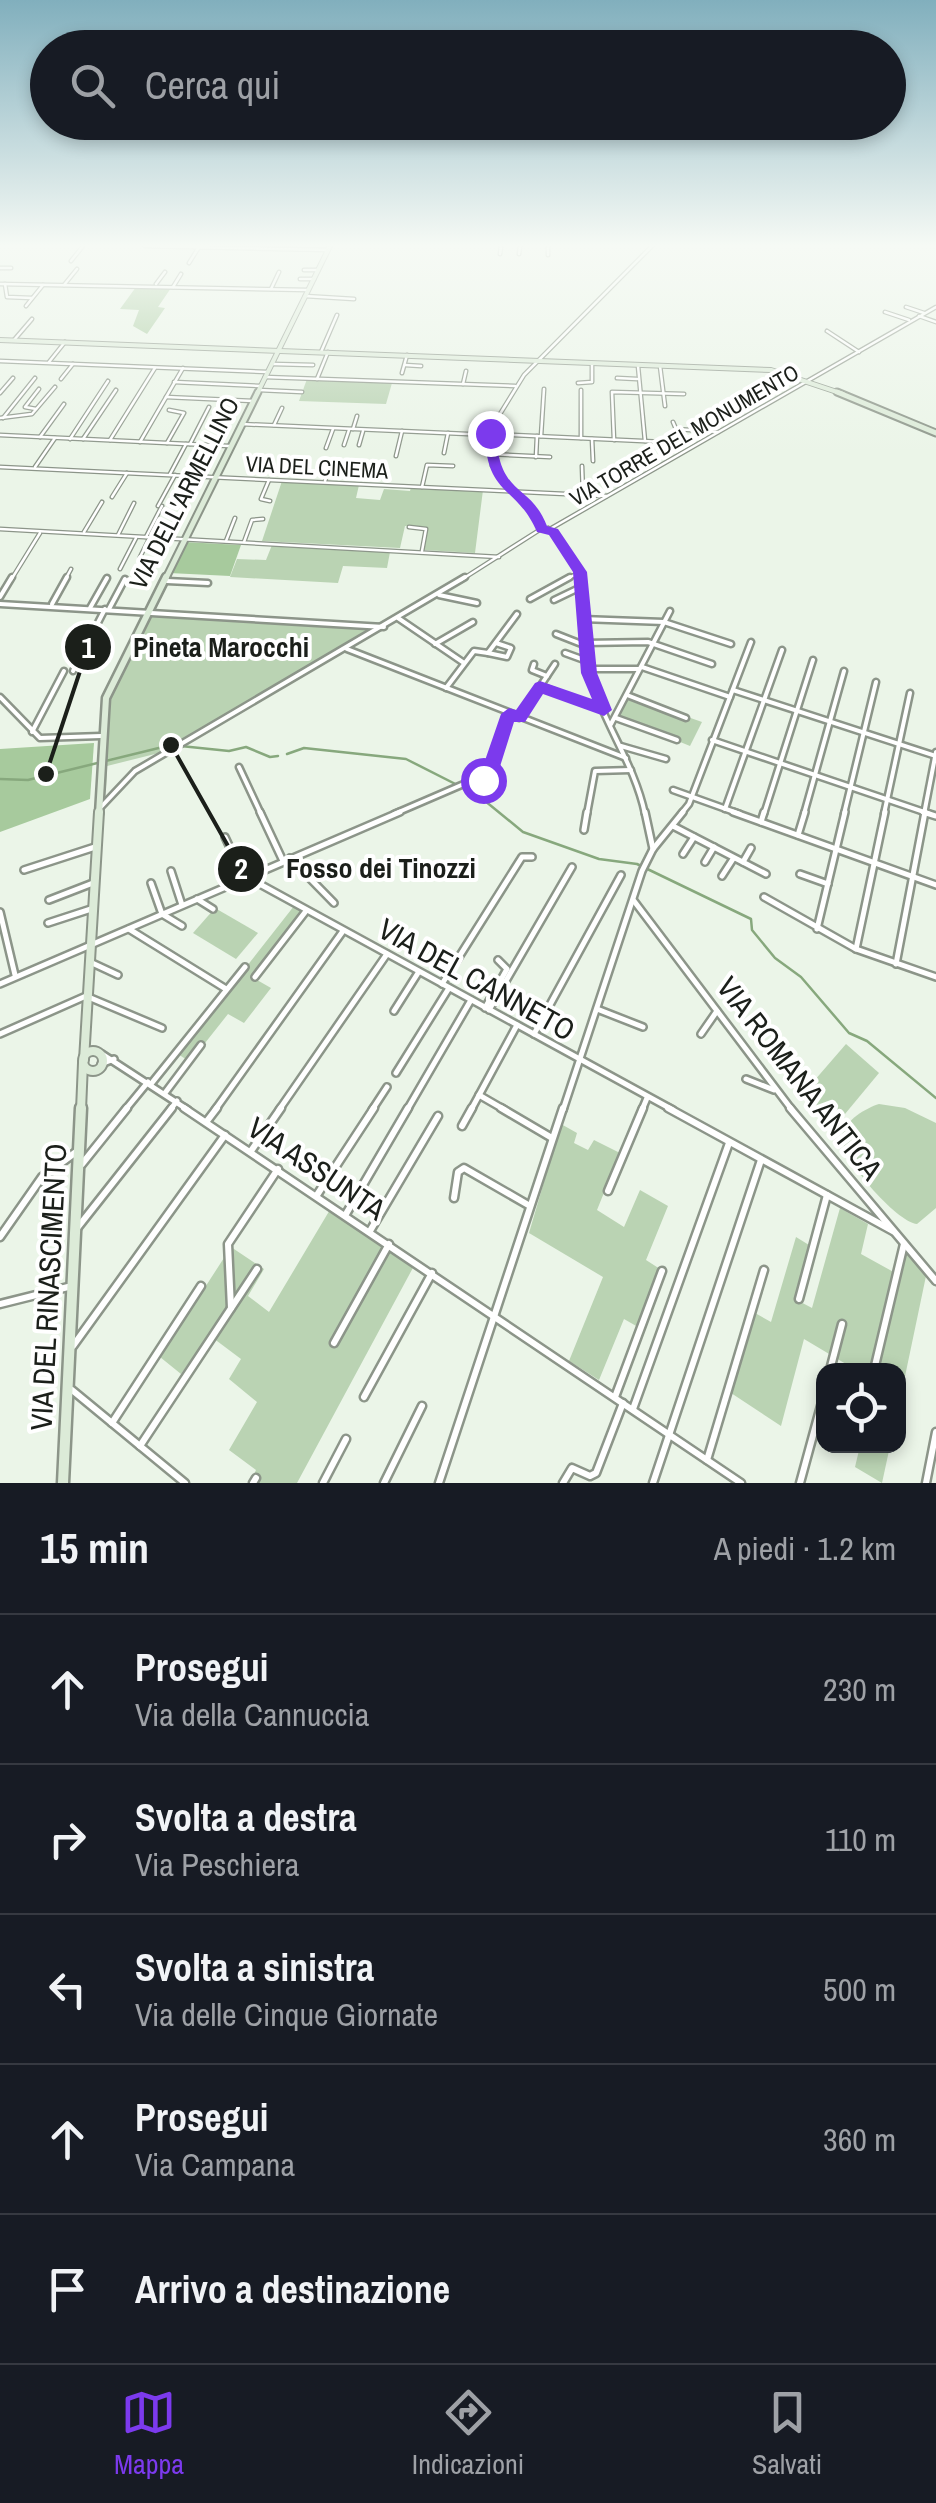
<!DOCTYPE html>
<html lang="it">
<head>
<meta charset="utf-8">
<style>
	:root { --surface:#171b24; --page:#20242c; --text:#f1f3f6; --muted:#9ea1a6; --line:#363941; --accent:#7c3aed }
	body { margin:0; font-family:"Archivo Narrow",sans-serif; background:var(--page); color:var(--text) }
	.controls { position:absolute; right:30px; bottom:30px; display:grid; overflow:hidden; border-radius:20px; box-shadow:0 5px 15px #0003 }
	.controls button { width:90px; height:90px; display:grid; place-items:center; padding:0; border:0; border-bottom:2px solid var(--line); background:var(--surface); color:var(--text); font:50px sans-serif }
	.stop { position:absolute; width:30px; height:30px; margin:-22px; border:8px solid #7c3aed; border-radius:50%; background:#fff }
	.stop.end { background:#7c3aed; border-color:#fff; box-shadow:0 2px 10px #0008 }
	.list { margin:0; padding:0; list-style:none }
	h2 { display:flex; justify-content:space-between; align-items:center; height:130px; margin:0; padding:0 40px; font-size:42px }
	h2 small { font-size:32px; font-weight:400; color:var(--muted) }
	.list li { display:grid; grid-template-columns:65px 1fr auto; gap:30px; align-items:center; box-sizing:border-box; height:150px; padding:0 40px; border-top:2px solid var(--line) }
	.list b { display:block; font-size:38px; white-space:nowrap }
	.list p { margin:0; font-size:32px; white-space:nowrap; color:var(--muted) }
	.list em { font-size:32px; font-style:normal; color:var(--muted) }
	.icon { flex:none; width:55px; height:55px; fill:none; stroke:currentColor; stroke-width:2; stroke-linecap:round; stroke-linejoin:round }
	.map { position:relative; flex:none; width:936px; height:1483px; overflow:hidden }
	.search { position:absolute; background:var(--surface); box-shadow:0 5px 15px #0003; left:30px; right:30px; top:30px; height:110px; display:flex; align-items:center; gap:25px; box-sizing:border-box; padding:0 35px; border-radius:55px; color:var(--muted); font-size:38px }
	.sheet { height:880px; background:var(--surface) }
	nav { display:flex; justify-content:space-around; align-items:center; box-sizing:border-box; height:140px; border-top:2px solid var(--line); background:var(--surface); font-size:28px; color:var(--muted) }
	nav a { display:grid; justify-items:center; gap:5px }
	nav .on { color:var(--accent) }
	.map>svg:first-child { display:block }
</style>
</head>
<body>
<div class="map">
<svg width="936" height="1483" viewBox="0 0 936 1483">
	<rect width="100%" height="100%" fill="#ebf5e8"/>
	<g fill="#bad3b3">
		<polygon points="307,379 392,383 386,404 299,401"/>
		<polygon points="282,481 359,485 356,498 380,500 384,489 410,491 411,487 483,490 475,553 424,550 427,527 405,526 400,548 262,541"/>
		<polygon points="272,545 390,552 387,568 343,566 338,583 230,577 237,559 266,560"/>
		<polygon points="149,612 372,624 375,629 163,752 107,766 106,789 103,790 105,704"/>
		<polygon points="628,696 702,722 690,746 617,716"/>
		<polygon points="294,906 303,911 252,977 271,988 244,1023 228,1014 190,1062 178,1054"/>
		<polygon points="215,908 258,933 236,959 193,933"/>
		<polygon points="846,1044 879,1073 835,1126 801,1096"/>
		<path d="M 879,1104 L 905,1108 L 936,1123 L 936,1208 L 917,1224 C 897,1223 837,1155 842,1134 C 846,1120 866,1108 879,1104 Z"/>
		<polygon points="561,1124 577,1133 574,1143 588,1150 594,1140 620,1153 597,1210 624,1227 640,1190 668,1206 646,1260 660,1269 638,1327 624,1319 599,1380 569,1361 603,1277 529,1233"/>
		<polygon points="331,1208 415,1264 297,1483 250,1483 256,1470 229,1450 257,1402 229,1379 241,1359 209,1335 181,1374 160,1357 231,1247 264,1269 248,1296 269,1312"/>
		<polygon points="840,1208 868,1224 861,1254 899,1275 905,1250 926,1276 899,1405 898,1370 856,1370 804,1339 781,1426 731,1393 755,1313 771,1322 796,1237 809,1245 795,1299 812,1308"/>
		<polygon points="860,1446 890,1446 882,1483 855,1467"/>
	</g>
	<g fill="#a7ca9d">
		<polygon points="136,287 171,288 158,307 165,308 147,334 133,326 139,310 120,309"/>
		<polygon points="184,542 241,545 230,576 169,573"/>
		<polygon points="94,743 90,799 0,832 0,749"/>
	</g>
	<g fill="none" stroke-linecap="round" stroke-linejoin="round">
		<g stroke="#87a87d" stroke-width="2.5">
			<polyline points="287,754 304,748 406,759 479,796 523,832 599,859 637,864 751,919 752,930 775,958 801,977 849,1033 867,1041 936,1098"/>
			<polyline points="0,779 28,780 171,745 229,751 246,747 270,757 278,756"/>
		</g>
		<g stroke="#8c9589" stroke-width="5">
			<g id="street-far3">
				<polyline points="145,246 328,250"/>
				<polyline points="548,246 548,255"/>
				<polyline points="500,254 501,246"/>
				<polyline points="519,254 520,246"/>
				<polyline points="71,261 83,246"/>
				<polyline points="189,263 199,247"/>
				<polyline points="0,268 11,268"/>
				<polyline points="304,270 318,270"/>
				<polyline points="300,279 314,279"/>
				<polyline points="0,284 308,290"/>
				<polyline points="5,284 7,297 32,298"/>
				<polyline points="156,284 165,272"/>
				<polyline points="64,285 77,269"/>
				<polyline points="173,287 181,274"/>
				<polyline points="271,289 279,272"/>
				<polyline points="305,296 354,299"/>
				<polyline points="26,306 43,285"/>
				<polyline points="906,307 924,313"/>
				<polyline points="885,312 909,320"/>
				<polyline points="919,316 936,322"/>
				<polyline points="827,331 859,352"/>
				<polyline points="14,340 32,319"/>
				<polyline points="321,352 337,315"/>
				<polyline points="0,361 267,372"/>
				<polyline points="49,362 65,342"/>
				<polyline points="273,364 313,365"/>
				<polyline points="405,365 421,366"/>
				<polyline points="638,366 645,441"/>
				<polyline points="660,366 665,406"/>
				<polyline points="402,373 407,355"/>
				<polyline points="265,377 515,386"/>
				<polyline points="617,378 637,379"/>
				<polyline points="61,379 73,364"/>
				<polyline points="317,379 328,352"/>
				<polyline points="174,382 260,386"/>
				<polyline points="578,383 592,382 592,363"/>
				<polyline points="463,384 466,371"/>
				<polyline points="259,390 302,392"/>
				<polyline points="581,390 581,438"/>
				<polyline points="0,393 13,378"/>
				<polyline points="166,397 253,401"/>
				<polyline points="36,409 25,407 39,389"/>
				<polyline points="0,418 32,414 55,387"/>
				<polyline points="3,418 35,378"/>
				<polyline points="673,422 676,429 718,432"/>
				<polyline points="241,424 490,435"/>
				<polyline points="274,425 282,408"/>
				<polyline points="353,429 357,416"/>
				<polyline points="490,434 664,442"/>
				<polyline points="0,435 229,446"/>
				<polyline points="541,436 544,389"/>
				<polyline points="40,437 64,404"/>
				<polyline points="70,439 108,381"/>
				<polyline points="83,439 116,390"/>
				<polyline points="592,439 593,461"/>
				<polyline points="110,440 155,368"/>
				<polyline points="614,440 612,392 684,394"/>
				<polyline points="140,442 183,368"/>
				<polyline points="167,443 184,413 169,410"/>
				<polyline points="190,444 209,407"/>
				<polyline points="344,445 349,430"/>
				<polyline points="359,445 363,431"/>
				<polyline points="326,448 333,429"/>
				<polyline points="444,453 448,433"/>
				<polyline points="490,454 550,457"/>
				<polyline points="396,456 402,431"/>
				<polyline points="536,457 537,436"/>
				<polyline points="582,466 583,495"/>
				<polyline points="0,467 607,496"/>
				<polyline points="35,467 55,438"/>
				<polyline points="170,474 186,444"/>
				<polyline points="269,480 261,499 270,501"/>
				<polyline points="325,481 331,462"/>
				<polyline points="422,487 427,465 453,466"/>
				<polyline points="112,497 127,473"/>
				<polyline points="158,506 175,475"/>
				<polyline points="409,527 426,529 422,551"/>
				<polyline points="548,528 581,573 581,580"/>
				<polyline points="0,529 499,557"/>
				<polyline points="550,529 936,307"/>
				<polyline points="84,532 102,502"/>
				<polyline points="118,535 134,503"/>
				<polyline points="146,537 162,506"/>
				<polyline points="226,541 235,518"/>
				<polyline points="244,542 252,520 263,519"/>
				<polyline points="140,557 149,539"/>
				<polyline points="120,569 136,538"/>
				<polyline points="11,580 40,533"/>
				<polyline points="65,580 71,569"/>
				<polyline points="461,580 541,529 539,521 492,466 492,427 524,375 652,246"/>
				<polyline points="565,580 578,573"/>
			</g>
		</g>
		<g stroke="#8c9589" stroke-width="9">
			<g id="street-far2">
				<path d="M 581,577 C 582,610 581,646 590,678 C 605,725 635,766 645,814"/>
				<polyline points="167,581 208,583"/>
				<polyline points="439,595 477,603"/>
				<polyline points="0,597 12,577"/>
				<polyline points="530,599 570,577"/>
				<polyline points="554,600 581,587"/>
				<polyline points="0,604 384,627"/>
				<polyline points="52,604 67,577"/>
				<polyline points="90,608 107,578"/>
				<polyline points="109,609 125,579"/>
				<polyline points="398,618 464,663"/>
				<polyline points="582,619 664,622 731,644"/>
				<polyline points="556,634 584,645"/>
				<polyline points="584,643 648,642 712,664"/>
				<polyline points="435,644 473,622"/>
				<polyline points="347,649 626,758"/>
				<polyline points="488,653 507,657 511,648 496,643"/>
				<polyline points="565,653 587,661"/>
				<polyline points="534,664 532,670 547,676"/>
				<polyline points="642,667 730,697"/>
				<polyline points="588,669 639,669"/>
				<polyline points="73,671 105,609"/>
				<polyline points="540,686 604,710"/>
				<polyline points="446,688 474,651 488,653 517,614"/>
				<polyline points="733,690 936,756"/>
				<polyline points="627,695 686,718"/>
				<polyline points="0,697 40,738 101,736"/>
				<polyline points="519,718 555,664"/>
				<polyline points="616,718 677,740"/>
				<polyline points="611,724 670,611"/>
				<polyline points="32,732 64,671"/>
				<polyline points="712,740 930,814"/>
				<polyline points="621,746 666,759"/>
				<polyline points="239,767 261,814"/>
				<polyline points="673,790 740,814"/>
				<polyline points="101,807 135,771 465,577"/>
				<polyline points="725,809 782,650"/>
				<polyline points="394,814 473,780 486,779 509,714"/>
				<polyline points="587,814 595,771 631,770"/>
				<polyline points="681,814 689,804 751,642"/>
				<polyline points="764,814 813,660"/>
				<polyline points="804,814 844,671"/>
				<polyline points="844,814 876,682"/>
				<polyline points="884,814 910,693"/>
				<polyline points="924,814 936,752"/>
			</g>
		</g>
		<g stroke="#8c9589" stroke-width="10">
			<g id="street-far1">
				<polyline points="260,812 283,861"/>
				<polyline points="645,812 653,849"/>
				<polyline points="733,812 936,885"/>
				<polyline points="923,812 936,816"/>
				<polyline points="761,822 764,812"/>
				<polyline points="673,826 766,874"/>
				<polyline points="584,830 587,812"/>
				<polyline points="798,835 805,812"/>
				<polyline points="225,837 244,878"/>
				<polyline points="683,854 694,837"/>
				<polyline points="290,858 334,903"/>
				<polyline points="705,862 714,847"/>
				<polyline points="743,862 751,848"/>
				<polyline points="24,870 95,847"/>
				<polyline points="171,871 182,905"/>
				<polyline points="800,874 828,884"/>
				<polyline points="722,876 733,859"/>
				<polyline points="247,877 673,1110"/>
				<polyline points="151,883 162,914 182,926"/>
				<polyline points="764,897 856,949 936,977"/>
				<polyline points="197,899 213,909"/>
				<polyline points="49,900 93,883"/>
				<polyline points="634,901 792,1110"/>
				<polyline points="0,912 15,975"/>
				<polyline points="48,923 91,909"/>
				<polyline points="129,929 226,989"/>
				<polyline points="817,929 845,812"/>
				<polyline points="856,949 885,812"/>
				<polyline points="90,962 118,975"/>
				<polyline points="896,964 925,812"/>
				<polyline points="255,977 306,911"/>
				<polyline points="0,984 400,812"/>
				<polyline points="442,984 522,857 532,857"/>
				<polyline points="485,1008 507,969 498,960"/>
				<polyline points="597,1009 643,1027"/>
				<polyline points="489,1010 572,867"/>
				<polyline points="394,1011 418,973"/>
				<polyline points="0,1034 86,996 162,1028"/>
				<polyline points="534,1034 621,875"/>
				<polyline points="701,1034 717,1011"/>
				<polyline points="102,1054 188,1110"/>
				<polyline points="101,1064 114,1059"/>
				<polyline points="396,1073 449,988"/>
				<polyline points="746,1079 774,1090"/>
				<polyline points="151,1084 245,967"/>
				<polyline points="165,1093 201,1045"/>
				<polyline points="479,1095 505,1110"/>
				<polyline points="125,1110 148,1082"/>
				<polyline points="170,1110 177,1101"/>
				<polyline points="215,1110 343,931"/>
				<polyline points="279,1110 387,954"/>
				<polyline points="372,1110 387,1087"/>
				<polyline points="407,1110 471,1000"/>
				<polyline points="471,1110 517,1025"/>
				<polyline points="563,1110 642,871 653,849 683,812"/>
				<polyline points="642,1110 647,1098"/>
			</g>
		</g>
		<g stroke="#8c9589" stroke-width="11">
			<g id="street">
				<polyline points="184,1108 741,1483"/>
				<polyline points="501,1108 552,1138"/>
				<polyline points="668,1108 893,1231"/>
				<polyline points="790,1108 936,1281"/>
				<polyline points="207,1121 217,1108"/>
				<polyline points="462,1126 472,1108"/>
				<polyline points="251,1151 281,1108"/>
				<polyline points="82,1164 127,1108"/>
				<polyline points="608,1191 643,1108"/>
				<polyline points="317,1195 374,1108"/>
				<polyline points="454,1198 458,1172 464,1168 530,1206"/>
				<polyline points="346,1214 408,1108"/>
				<polyline points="78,1227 172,1108"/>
				<polyline points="370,1231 438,1116"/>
				<polyline points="0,1237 42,1177 76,1152"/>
				<polyline points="799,1299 827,1195"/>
				<polyline points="0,1304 68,1287"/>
				<polyline points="231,1308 228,1244 278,1169"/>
				<polyline points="334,1343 389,1244"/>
				<polyline points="73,1346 225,1135"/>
				<polyline points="830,1370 842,1324"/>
				<polyline points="874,1370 904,1244"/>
				<polyline points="72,1390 185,1483"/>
				<polyline points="364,1397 432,1273"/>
				<polyline points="615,1397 662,1271"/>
				<polyline points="633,1409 729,1143"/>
				<polyline points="112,1423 201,1286"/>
				<polyline points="140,1446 257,1269"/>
				<polyline points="707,1460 764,1270"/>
				<polyline points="253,1483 256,1478"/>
				<polyline points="323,1483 346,1439"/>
				<polyline points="384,1483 422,1406"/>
				<polyline points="439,1483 563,1108"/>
				<polyline points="563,1483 572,1468 590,1476 596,1473 623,1403"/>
				<polyline points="653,1483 761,1160"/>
				<polyline points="800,1483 824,1395"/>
				<polyline points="926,1483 936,1432"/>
			</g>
		</g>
		<g stroke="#8c9589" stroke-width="6">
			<g id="secondary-far4">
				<polyline points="0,340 771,370 843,394"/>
				<polyline points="257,394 330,246"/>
			</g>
		</g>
		<g stroke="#8c9589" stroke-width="9">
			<g id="secondary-far3">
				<polyline points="837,392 936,433"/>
				<polyline points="165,580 258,392"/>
			</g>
		</g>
		<g stroke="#8c9589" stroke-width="11">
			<polyline id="secondary-far2" points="99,814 106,698 166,577"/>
		</g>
		<g stroke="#8c9589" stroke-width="12">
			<g id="secondary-far1">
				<circle cx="93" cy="1061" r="10"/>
				<polyline points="84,1060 99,812"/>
				<polyline points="81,1110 83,1063"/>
			</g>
		</g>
		<g stroke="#8c9589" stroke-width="15">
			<polyline id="secondary" points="63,1483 81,1108"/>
		</g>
		<use href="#street-far3" stroke="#fff" stroke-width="2.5"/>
		<use href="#street-far2" stroke="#fff" stroke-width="4"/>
		<use href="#street-far1" stroke="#fff" stroke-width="5"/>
		<use href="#street" stroke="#fff" stroke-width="6"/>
		<use href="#secondary-far4" stroke="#dcebd8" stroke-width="4"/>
		<use href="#secondary-far3" stroke="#dcebd8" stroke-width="5"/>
		<use href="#secondary-far2" stroke="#dcebd8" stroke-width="6"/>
		<use href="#secondary-far1" stroke="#dcebd8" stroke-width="8"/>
		<use href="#secondary" stroke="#dcebd8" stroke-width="10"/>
	</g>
	<linearGradient id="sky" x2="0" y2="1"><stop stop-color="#81afbd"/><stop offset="0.54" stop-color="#f6faf5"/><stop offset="1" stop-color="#f6faf5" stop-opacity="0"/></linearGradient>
	<rect width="936" height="454" fill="url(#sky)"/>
	<path fill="#7c3aed" d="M 490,430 L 496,433 C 499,498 530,482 547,526 L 558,529 L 587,572 L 597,673 L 612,710 L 604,716 L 543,694 L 525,722 L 514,722 L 497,776 L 483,786 L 474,780 L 481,772 L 501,714 L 509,708 L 516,710 L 535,683 L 540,681 L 592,699 L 581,673 L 573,572 L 549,535 L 537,532 C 517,485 486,497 485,433 Z"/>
	<g text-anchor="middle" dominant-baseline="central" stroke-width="8" stroke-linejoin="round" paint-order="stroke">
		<g font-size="22" fill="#1b1f1a" stroke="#fff">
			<text transform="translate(684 435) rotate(-30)">VIA TORRE DEL MONUMENTO</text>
			<text transform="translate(317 467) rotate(3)">VIA DEL CINEMA</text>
		</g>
		<g font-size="25" fill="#1b1f1a" stroke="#fff">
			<text transform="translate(184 493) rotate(-63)">VIA DELL'ARMELLINO</text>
		</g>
		<g font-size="30" fill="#1b1f1a" stroke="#fff">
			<text transform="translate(477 979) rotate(29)">VIA DEL CANNETO</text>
			<text transform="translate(800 1078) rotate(52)">VIA ROMANA ANTICA</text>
			<text transform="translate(317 1168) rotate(34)">VIA ASSUNTA</text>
			<text transform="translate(48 1287) rotate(-87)">VIA DEL RINASCIMENTO</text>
		</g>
	</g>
	<path fill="none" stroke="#1b1f1a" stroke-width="4" d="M46 774L88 647M171 745L241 869"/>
	<g fill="#1b1f1a" stroke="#fff" stroke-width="4">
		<circle cx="46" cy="774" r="10"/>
		<circle cx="171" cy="745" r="10"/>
		<circle cx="88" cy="647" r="25"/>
		<circle cx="241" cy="869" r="25"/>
	</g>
	<g font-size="30" text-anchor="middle" font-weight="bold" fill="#fff">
		<text x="88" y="658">1</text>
		<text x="241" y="879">2</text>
	</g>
	<g font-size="28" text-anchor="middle" font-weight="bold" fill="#1b1f1a" stroke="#fff" stroke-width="8" stroke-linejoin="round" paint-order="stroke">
		<text x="221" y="657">Pineta Marocchi</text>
		<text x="381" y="878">Fosso dei Tinozzi</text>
	</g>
</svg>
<div class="controls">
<button><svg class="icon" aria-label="locate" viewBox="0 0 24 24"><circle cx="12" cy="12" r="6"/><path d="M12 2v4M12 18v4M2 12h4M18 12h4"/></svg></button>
</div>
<div class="stop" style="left:483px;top:780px"></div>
<div class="stop end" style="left:490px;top:433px"></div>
<div class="search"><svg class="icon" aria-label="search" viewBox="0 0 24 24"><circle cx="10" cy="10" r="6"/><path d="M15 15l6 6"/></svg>Cerca qui</div>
</div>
<section class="sheet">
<h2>15 min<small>A piedi · 1.2 km</small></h2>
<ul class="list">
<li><svg class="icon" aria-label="ahead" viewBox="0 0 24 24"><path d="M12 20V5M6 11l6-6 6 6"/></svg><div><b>Prosegui</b><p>Via della Cannuccia</p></div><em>230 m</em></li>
<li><svg class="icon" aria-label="right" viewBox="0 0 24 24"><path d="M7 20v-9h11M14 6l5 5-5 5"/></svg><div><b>Svolta a destra</b><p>Via Peschiera</p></div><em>110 m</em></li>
<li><svg class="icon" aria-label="left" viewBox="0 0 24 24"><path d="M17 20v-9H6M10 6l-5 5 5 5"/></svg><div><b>Svolta a sinistra</b><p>Via delle Cinque Giornate</p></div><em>500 m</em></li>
<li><svg class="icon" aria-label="ahead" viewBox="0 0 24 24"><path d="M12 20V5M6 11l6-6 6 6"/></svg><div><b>Prosegui</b><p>Via Campana</p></div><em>360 m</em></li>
<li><svg class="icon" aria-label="arrive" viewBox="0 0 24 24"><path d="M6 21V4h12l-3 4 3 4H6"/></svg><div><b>Arrivo a destinazione</b></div></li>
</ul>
</section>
<nav>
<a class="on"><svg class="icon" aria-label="map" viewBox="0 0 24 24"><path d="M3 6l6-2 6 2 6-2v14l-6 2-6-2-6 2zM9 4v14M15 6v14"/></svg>Mappa</a>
<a><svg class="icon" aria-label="directions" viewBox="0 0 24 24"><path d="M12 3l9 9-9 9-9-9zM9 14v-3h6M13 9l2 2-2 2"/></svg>Indicazioni</a>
<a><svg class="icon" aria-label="saved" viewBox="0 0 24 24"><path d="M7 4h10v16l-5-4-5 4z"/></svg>Salvati</a>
</nav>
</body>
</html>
